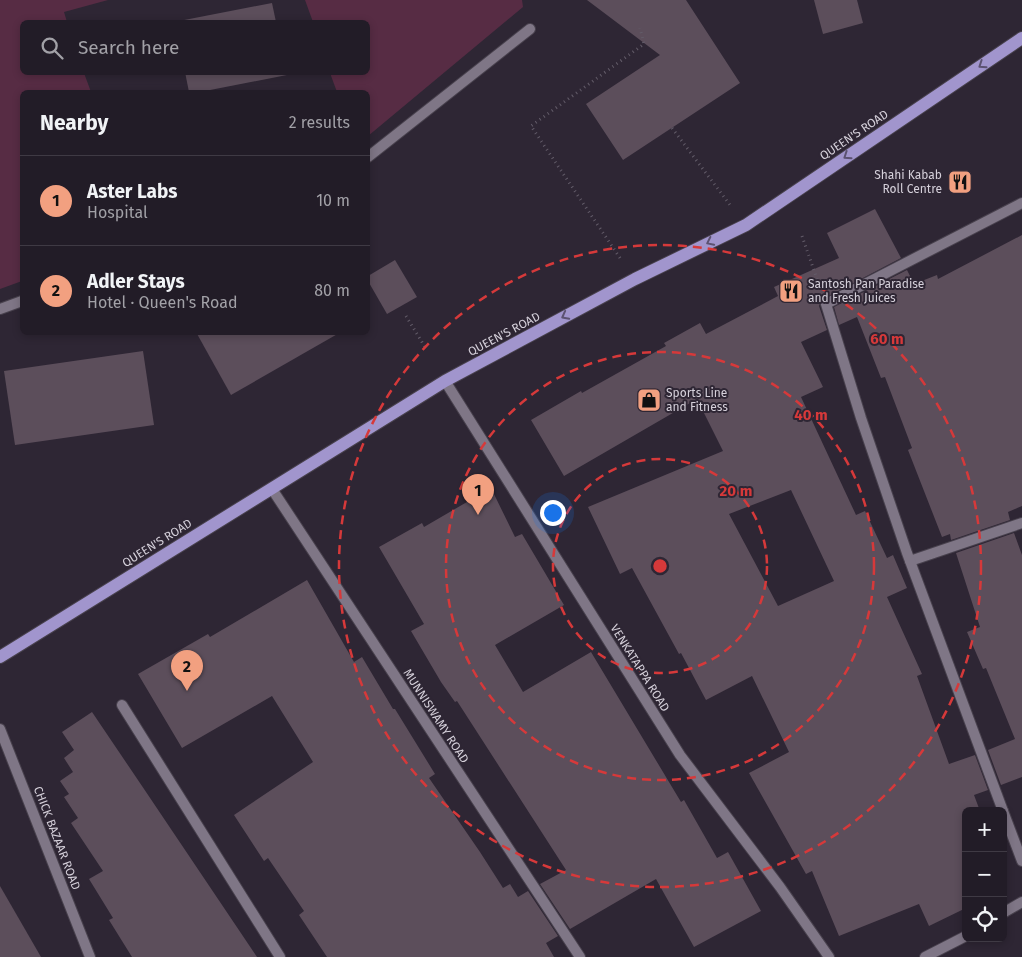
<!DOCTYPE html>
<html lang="en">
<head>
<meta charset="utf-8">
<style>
	:root { --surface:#221c27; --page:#2e2933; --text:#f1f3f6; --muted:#a2a1a7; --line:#3f3a44; --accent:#f2a080 }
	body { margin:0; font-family:"Fira Sans",sans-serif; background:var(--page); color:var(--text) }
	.controls { position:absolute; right:15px; bottom:15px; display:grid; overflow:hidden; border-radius:8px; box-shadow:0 2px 8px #0003 }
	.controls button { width:45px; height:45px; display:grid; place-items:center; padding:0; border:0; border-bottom:1px solid var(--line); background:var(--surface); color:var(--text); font:25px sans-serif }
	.you { position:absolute; left:552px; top:512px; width:18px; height:18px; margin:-12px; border:4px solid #fff; border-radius:50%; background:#1a73e8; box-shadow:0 0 0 8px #1a73e833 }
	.badge { display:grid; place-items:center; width:32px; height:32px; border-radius:50%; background:var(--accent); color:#111; font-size:16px; font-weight:700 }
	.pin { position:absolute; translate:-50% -41px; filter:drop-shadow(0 1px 2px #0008) }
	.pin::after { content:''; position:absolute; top:26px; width:18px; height:15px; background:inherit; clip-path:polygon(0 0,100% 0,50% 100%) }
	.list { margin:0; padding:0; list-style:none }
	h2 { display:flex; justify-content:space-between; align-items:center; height:65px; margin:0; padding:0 20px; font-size:21px }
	h2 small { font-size:16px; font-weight:400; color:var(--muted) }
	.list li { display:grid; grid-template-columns:32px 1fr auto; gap:15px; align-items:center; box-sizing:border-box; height:90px; padding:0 20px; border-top:1px solid var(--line) }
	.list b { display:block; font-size:19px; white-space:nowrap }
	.list p { margin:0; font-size:16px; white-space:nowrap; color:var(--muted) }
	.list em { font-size:16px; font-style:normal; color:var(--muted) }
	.icon { flex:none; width:28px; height:28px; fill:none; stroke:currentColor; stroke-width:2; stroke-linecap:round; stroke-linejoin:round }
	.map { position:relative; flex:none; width:1022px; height:957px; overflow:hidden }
	.search { position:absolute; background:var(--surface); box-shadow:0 2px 8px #0003; left:20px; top:20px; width:350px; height:55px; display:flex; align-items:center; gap:12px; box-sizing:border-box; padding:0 18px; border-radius:8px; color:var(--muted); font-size:19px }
	.panel { position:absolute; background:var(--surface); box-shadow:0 2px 8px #0003; left:20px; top:90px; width:350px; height:245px; border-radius:8px }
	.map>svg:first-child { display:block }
</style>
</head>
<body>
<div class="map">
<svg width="1022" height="957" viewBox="0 0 1022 957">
	<rect width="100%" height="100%" fill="#2e2634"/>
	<g fill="#572c44">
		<polygon points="0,0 108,0 64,12 67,22 22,22 22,72 84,73 91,92 22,92 22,281 0,289"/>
		<polygon points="305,0 522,0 523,7 368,136 368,92 337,92 330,73 368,72 368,22 313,22"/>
	</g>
	<g fill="#5c4e5b" fill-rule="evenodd">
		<polygon points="587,0 686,0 740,83 623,160 586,104 660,55"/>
		<polygon points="814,0 857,0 863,23 823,34"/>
		<polygon points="272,3 276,22 174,22"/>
		<polygon points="185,72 287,72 287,75 200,92 189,92"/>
		<path d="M 875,209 L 901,258 L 821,300 L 819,306 L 827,330 L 801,342 L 823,387 L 801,397 L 856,515 L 865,511 L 887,558 L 893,555 L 907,588 L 887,597 L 922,674 L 917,676 L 949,764 L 975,755 L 988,790 L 974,795 L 980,811 L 966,811 L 966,908 L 929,926 L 919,904 L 839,936 L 812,871 L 806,874 L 749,773 L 789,752 L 752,676 L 706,700 L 681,653 L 679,654 L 632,568 L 620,574 L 588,507 L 723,451 L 697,399 L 564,476 L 531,420 L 581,391 L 582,393 L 666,346 L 664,343 L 700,323 L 706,334 L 778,296 L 774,287 L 839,258 L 827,233 ZM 791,490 L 834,581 L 778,606 L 729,514 Z"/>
		<polygon points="1022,235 1022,506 1008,512 1010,520 951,540 950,534 942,537 908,450 912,448 885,377 881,378 857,317 839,325 834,307 907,270 914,284 937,275 938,279"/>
		<polygon points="395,260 417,297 387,314 368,281 368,276"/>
		<polygon points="196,332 341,332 231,395"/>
		<polygon points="143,351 154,425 15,445 4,371"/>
		<polygon points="491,488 515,537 522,534 564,605 495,645 523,692 591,652 681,802 684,800 717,858 728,852 761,911 694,947 656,879 570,929 540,884 566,870 457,701 455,702 441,682 411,631 424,624 379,547 422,523 424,527"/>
		<polygon points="1014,533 1022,555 1022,777 1001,785 988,750 1015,739 986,668 983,669 967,632 980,627 956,553"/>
		<polygon points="307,580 354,662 362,657 393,709 395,709 435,774 429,778 480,852 503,888 510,884 518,897 528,891 558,936 546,943 554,957 327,957 299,915 304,911 268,858 264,861 234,815 313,762 272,696 182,748 138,674 208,634 210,637"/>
		<polygon points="92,712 142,786 257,957 132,957 109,920 113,918 89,879 103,871 71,823 78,818 64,797 69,794 60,781 73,772 64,758 74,750 62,732"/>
		<polygon points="0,886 41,957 0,957"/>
	</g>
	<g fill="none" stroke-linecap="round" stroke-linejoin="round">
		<g stroke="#48414d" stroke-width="12">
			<polyline id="lane" points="368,157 530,29"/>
		</g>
		<g stroke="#48414d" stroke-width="12">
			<g id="street">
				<polyline points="0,309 22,301"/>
				<polyline points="445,381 680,755 780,887 829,957"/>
				<polyline points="272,489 580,957"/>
				<polyline points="910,561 1022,523"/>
				<polyline points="122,705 280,957"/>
				<polyline points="0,729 90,957"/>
				<polyline points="1003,811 907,553 861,418 826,304 1022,203"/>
				<polyline points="1003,811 1022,861"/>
				<polyline points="1003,913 1022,902"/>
				<polyline points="925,957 966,936"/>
			</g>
		</g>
		<g stroke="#48414d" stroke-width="14">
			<polyline id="primary" points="0,657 445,381 635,279 746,225 1022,38"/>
		</g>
		<g stroke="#635c69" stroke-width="3" stroke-dasharray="1 4" stroke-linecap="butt">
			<polyline points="672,128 730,205"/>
			<polyline points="802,236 818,282"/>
			<polyline points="620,258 531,126 644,44 640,28"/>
			<polyline points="406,316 425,347"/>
		</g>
		<use href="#lane" stroke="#7f7686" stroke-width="10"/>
		<use href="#street" stroke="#7f7686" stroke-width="10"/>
		<use href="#primary" stroke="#a195cd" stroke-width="12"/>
	</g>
	<defs><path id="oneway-chevron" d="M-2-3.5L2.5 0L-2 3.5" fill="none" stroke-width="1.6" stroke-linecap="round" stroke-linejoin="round" transform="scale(1.25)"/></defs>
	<g stroke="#5c5271">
		<use href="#oneway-chevron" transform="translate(982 65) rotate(146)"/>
		<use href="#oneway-chevron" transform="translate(847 156) rotate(146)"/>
		<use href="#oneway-chevron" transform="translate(710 242) rotate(154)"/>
		<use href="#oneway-chevron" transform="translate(565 316) rotate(152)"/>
	</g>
	<g fill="none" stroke="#d6393a" stroke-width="2.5" stroke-dasharray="9 6">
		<circle cx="660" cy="566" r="107"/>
		<circle cx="660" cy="566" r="214"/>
		<circle cx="660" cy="566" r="321"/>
	</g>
	<defs>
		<g id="restaurant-square" transform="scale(1.25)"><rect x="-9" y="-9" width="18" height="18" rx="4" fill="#f2a080" stroke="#2e2634"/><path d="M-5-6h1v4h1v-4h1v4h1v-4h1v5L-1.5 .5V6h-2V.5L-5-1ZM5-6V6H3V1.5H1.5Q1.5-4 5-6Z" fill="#111"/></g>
		<g id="shop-square" transform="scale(1.25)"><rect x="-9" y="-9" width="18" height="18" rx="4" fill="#f2a080" stroke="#2e2634"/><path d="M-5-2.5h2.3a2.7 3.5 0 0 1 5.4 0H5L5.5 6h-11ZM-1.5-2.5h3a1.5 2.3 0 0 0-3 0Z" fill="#111"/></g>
	</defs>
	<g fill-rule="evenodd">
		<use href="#restaurant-square" x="960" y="182"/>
		<use href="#restaurant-square" x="791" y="291"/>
		<use href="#shop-square" x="649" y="400"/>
	</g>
	<g text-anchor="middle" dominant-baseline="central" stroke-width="4" stroke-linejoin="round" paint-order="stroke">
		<g font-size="12" fill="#d5d0da" stroke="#2e2634">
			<text transform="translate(854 135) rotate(-34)">QUEEN'S ROAD</text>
			<text transform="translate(504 334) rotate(-28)">QUEEN'S ROAD</text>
			<text transform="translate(157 543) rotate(-32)">QUEEN'S ROAD</text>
			<text transform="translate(640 668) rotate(58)">VENKATAPPA ROAD</text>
			<text transform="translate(436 716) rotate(57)">MUNNISWAMY ROAD</text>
			<text transform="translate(57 838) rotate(69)">CHICK BAZAAR ROAD</text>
		</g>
		<g font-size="12" fill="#d5d0da" stroke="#2e2634" text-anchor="start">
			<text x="942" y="175" text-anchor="end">Shahi Kabab<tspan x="942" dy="14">Roll Centre</tspan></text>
			<text x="808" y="284">Santosh Pan Paradise<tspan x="808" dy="14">and Fresh Juices</tspan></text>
			<text x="666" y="393">Sports Line<tspan x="666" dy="14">and Fitness</tspan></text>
		</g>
	</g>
	<circle cx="660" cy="566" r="8" fill="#d6393a" stroke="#2e2634" stroke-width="2.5"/>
	<g font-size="15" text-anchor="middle" font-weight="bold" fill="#d6393a" stroke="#2e2634" stroke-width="4" stroke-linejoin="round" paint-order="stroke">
		<text x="887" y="344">60 m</text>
		<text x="811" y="420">40 m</text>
		<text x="736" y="496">20 m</text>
	</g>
</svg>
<div class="controls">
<button>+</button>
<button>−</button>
<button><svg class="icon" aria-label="locate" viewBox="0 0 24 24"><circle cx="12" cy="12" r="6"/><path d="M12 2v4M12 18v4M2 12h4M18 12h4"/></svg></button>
</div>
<div class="you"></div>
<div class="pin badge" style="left:478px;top:515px">1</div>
<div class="pin badge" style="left:187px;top:691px">2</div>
<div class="search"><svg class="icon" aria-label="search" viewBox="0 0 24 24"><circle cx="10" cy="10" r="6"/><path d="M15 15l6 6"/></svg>Search here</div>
<section class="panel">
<h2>Nearby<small>2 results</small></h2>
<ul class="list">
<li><span class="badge">1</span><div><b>Aster Labs</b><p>Hospital</p></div><em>10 m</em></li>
<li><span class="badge">2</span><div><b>Adler Stays</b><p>Hotel · Queen's Road</p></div><em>80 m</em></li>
</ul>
</section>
</div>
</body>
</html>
